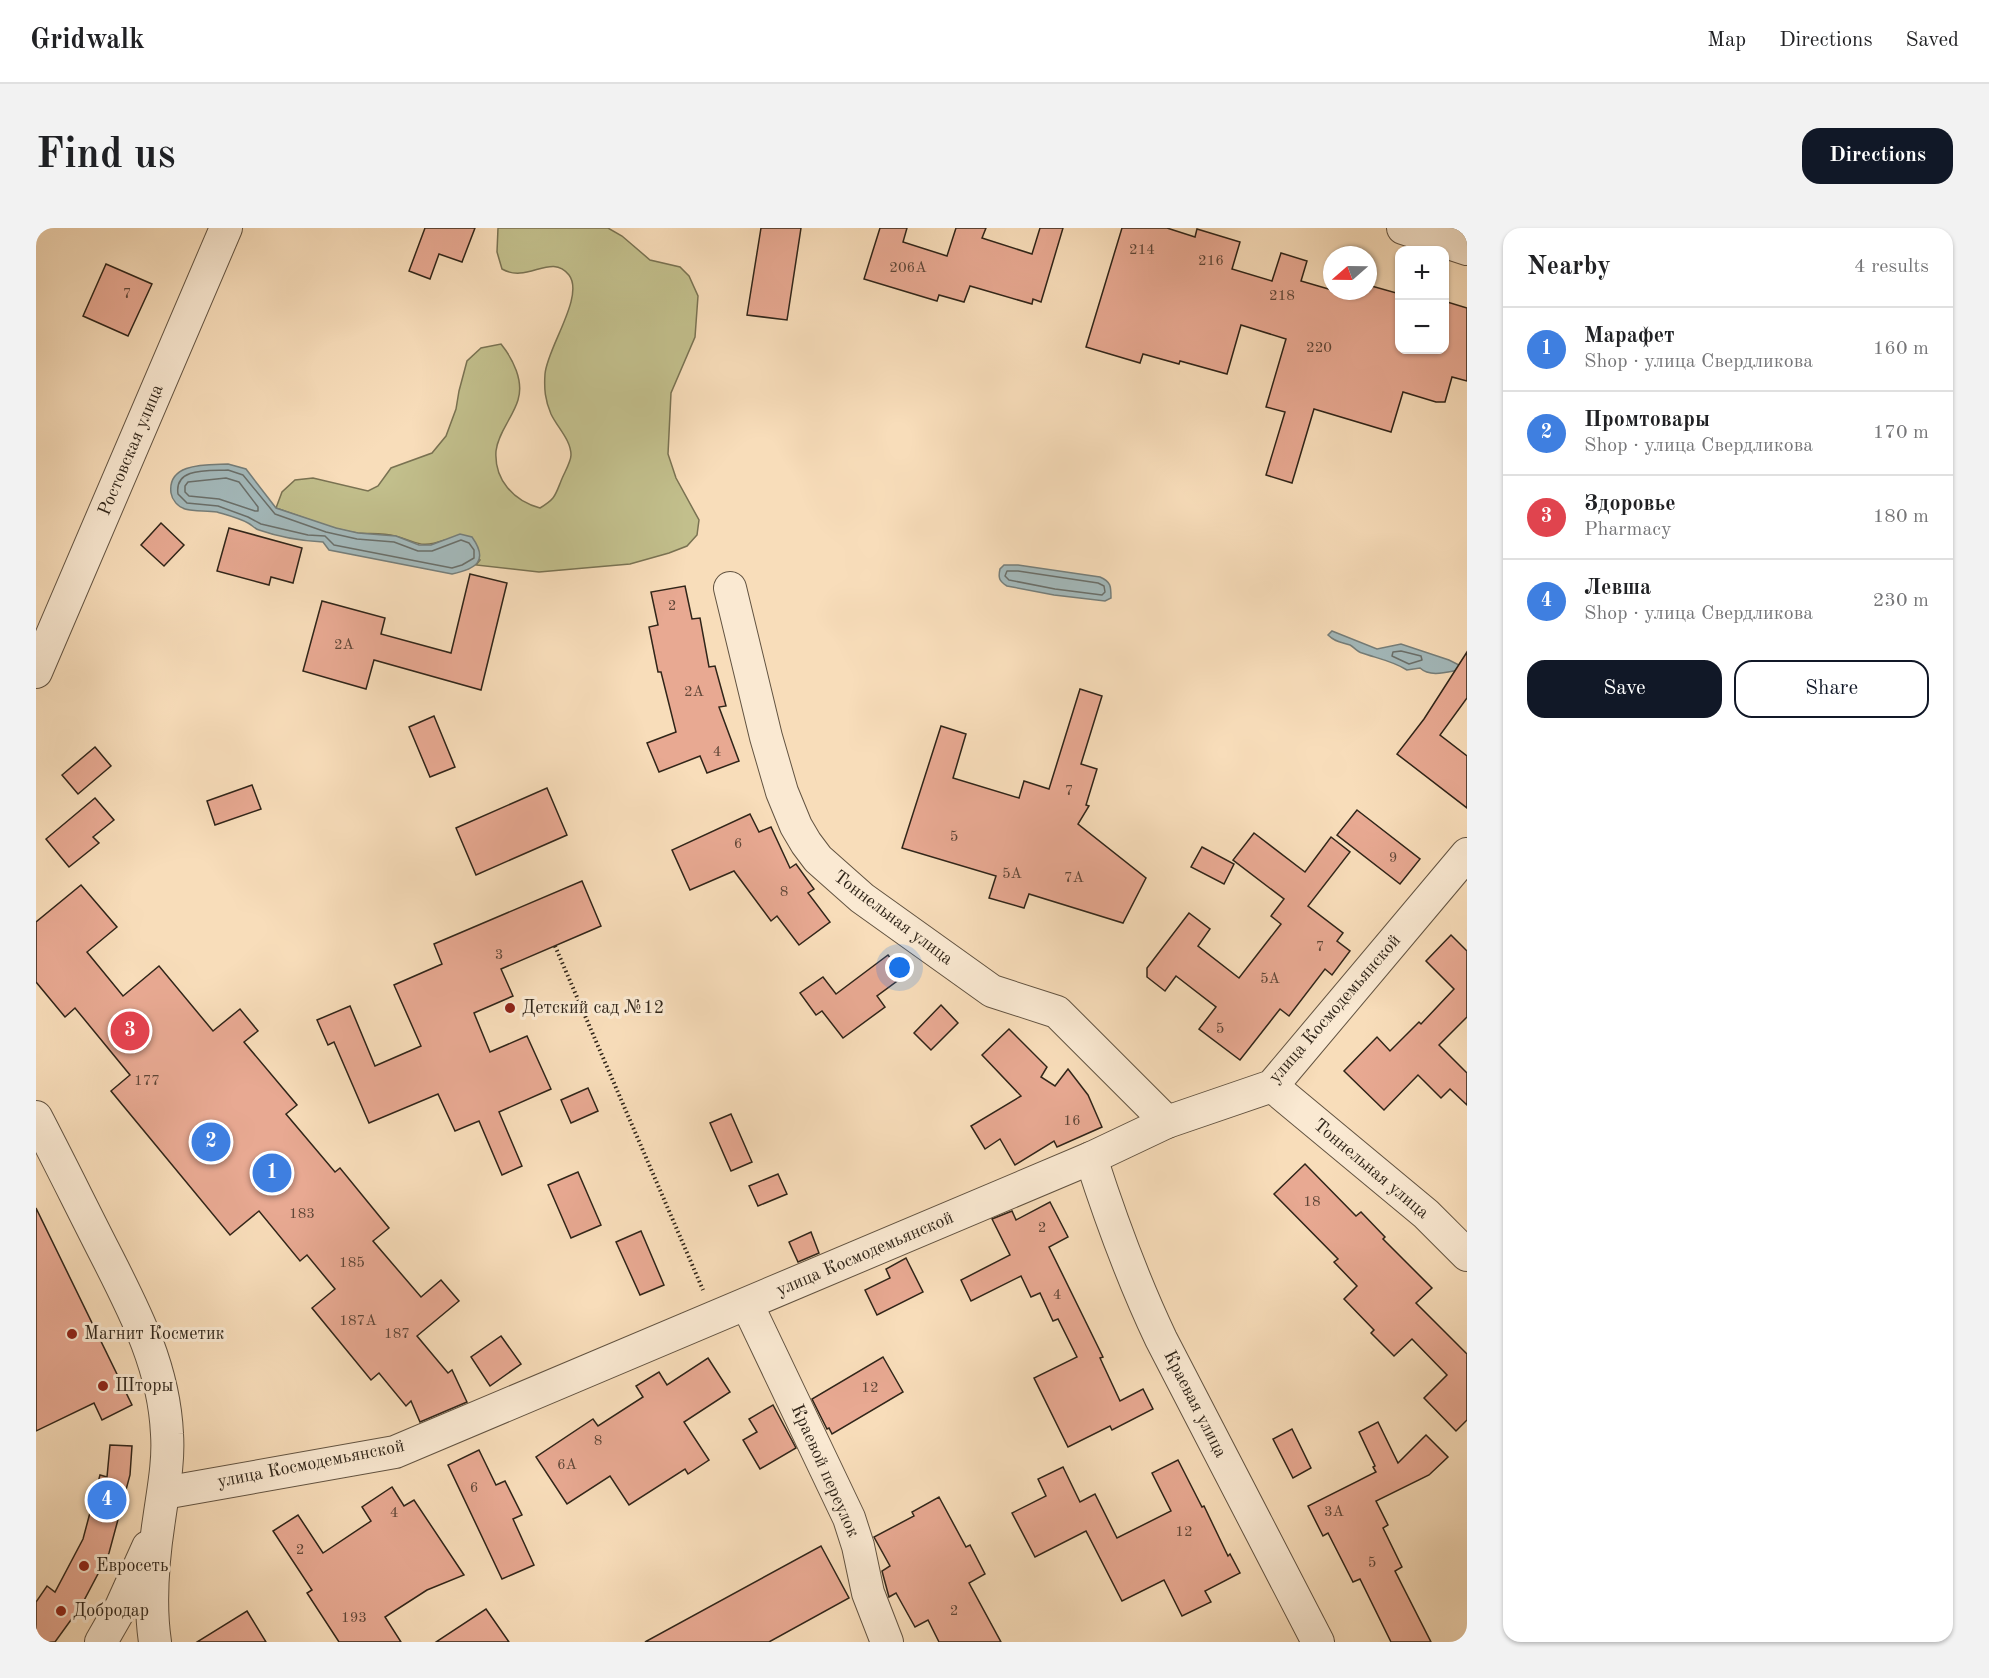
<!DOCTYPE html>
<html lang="en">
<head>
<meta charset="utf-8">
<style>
	:root { --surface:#fff; --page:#f2f2f2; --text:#202124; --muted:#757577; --line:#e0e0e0; --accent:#111827 }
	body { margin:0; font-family:"Old Standard TT",serif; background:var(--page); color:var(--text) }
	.controls { position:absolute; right:18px; top:18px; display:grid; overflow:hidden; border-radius:12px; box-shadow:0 2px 4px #0004 }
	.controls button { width:54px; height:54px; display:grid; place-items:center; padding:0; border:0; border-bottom:2px solid var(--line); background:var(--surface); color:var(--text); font:30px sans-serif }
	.compass { position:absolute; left:1287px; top:18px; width:54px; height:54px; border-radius:50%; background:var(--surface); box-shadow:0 2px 4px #0004; rotate:250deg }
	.you { position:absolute; left:864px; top:740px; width:21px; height:21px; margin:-15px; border:4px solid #fff; border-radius:50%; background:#1a73e8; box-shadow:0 0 0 9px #1a73e833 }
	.badge { display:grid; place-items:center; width:39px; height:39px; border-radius:50%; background:var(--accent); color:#fff; font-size:20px; font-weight:700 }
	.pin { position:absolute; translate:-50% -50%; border:3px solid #fff; box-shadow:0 2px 6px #0006 }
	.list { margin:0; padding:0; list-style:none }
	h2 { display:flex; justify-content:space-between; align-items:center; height:78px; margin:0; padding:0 24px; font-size:26px }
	h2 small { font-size:20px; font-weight:400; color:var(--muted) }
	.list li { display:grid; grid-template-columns:39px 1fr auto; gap:18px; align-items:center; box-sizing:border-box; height:84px; padding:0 24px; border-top:2px solid var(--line) }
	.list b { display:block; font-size:22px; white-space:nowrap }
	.list p { margin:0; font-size:20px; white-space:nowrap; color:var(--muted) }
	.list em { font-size:20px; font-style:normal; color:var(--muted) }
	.actions { display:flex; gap:12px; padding:18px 24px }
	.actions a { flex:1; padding:14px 0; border:2px solid var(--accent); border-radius:18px; text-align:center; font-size:21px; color:var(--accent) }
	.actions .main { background:var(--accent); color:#fff }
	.map { position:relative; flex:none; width:1431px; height:1414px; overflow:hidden; border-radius:18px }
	header { display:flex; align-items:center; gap:36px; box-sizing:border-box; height:84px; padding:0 30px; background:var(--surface); border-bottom:2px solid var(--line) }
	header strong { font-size:28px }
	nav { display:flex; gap:33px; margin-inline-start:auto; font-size:21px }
	.intro { display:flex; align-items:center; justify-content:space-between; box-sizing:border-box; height:144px; padding:0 36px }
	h1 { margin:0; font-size:42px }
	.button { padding:15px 27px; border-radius:18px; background:var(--accent); color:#fff; font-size:21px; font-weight:700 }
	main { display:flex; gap:36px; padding:0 36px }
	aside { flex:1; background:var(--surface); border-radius:18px; box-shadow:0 2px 4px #0004 }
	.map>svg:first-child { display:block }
</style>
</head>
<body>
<header>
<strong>Gridwalk</strong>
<nav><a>Map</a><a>Directions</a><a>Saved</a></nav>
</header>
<div class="intro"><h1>Find us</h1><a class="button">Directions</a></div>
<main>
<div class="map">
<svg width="1431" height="1414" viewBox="0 0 1431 1414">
	<rect width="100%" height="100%" fill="#f8ddba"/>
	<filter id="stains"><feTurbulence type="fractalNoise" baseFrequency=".00333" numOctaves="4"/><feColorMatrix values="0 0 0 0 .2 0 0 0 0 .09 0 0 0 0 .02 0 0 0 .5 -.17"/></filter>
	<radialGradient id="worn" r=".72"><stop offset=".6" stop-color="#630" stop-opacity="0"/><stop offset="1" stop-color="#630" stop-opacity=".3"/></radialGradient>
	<path fill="#c2bf8c" stroke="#797252" stroke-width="1.5" d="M 462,0 L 572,0 L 586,8 L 614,32 L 644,39 L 653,48 L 662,68 L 659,109 L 635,165 L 632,226 L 640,250 L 663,292 L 661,307 L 651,318 L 633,325 L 594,336 L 503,344 L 440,337 L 444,332 L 409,312 C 383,321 383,314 359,308 C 347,305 334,306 322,305 C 294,301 267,289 240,280 L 246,264 L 259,252 L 277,250 L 332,263 L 342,258 L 355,240 L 396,225 L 410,208 L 420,181 L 423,163 L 431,133 L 445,120 L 465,116 C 477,131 488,153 482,172 C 477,189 462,205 460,223 C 458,252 478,273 504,280 C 519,271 519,268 525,253 C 528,245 535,234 535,227 C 535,212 521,199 515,186 C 509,172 508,161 509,146 C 511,120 549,68 533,47 C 515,24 492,56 466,41 L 461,24 Z"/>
	<g fill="#a3b9bb" stroke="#757e7a" stroke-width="1.5">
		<path d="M 192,236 L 210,241 L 240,280 L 300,300 L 322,305 L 360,308 L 383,317 L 395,317 L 424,306 L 436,309 C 453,333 440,341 416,346 L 293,322 L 287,314 C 266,313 243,309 223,302 C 219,301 216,297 212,295 C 203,290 191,287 181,284 C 171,282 159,284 149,281 C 142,279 136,272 135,265 C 131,234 172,237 192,236 Z"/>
		<path d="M 968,337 L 982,337 L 1064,349 C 1075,354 1075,358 1075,370 L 1069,373 L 1018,367 L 971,358 C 963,353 962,350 964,341 Z"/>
		<path d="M 1296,403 L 1341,421 L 1365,416 L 1413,432 L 1431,441 C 1416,442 1396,451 1384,440 L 1371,442 C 1357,433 1340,430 1326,425 C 1321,424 1318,419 1314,417 C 1305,414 1299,414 1292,407 Z"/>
	</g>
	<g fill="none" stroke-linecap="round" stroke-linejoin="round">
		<g stroke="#6a6f6a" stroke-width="1.5">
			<path d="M 192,242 L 207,247 L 239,286 L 290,304 L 321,311 L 358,314 L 382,323 L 396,323 L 425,312 L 433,315 L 438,322 L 438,330 L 426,337 L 416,340 L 298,317 L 289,308 L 272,307 L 225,296 L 212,289 L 182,278 L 151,275 L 142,266 C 138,239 173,243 192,242 Z"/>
			<polygon points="190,250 203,254 222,279 222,283 219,283 183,271 153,268 149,264 149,258 152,254"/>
			<polygon points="971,343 982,343 1062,355 1068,358 1069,364 1066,367 1019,361 973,352 969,348"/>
			<polygon points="1365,423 1385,428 1386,432 1373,436 1356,428 1357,424"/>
		</g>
	</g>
	<g fill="#e8a992" stroke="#302519" stroke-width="1.5">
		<polygon points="389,0 439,0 426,34 403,26 394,51 373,43"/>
		<polygon points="725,0 765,0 751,92 711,87"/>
		<polygon points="844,0 871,0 867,14 911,28 920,0 950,0 946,10 996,26 1004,0 1027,0 1005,74 997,71 996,76 934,58 928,74 903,67 901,73 828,51"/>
		<polygon points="1086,0 1131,0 1159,9 1161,1 1204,14 1196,41 1236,53 1245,25 1271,33 1265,53 1320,69 1322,63 1332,63 1332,57 1364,66 1364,122 1408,122 1408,73 1431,80 1431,153 1416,149 1409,174 1400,174 1367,164 1355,204 1278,181 1256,255 1230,247 1249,184 1230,179 1250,111 1205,97 1191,146 1144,133 1143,136 1107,126 1104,135 1050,119"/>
		<polygon points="70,36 116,56 92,108 47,88"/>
		<polygon points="125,295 148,317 128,338 105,317"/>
		<polygon points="193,300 266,320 257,355 235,349 233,357 181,343"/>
		<polygon points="434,346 471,355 445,462 338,432 330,461 267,443 286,373 349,390 345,406 415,425"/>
		<polygon points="649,358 656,391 664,390 673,439 679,438 690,478 683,479 703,533 671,545 664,528 623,544 611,515 640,504 625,444 622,444 613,399 622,397 615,364"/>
		<polygon points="1431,424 1431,470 1404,507 1431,528 1431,580 1361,526 1388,491"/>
		<polygon points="1044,461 1066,468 1045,536 1061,541 1050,577 1053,578 1042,596 1110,650 1087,695 993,666 988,680 953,670 960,648 866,620 905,498 930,506 917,550 983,570 988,553 1013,561"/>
		<polygon points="398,488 419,539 394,549 373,499"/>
		<polygon points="59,519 75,538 42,566 26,547"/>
		<polygon points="216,557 225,581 179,597 171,573"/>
		<polygon points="511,560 531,607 440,647 420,600"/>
		<polygon points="59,570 78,592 57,609 63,615 33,639 10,611"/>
		<polygon points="1321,582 1384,631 1364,656 1301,607"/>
		<polygon points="714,586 723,604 735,599 754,640 760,636 778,661 772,665 794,694 763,717 741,688 735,693 698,643 654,662 636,622"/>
		<polygon points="1218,605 1269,644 1295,609 1314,624 1272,678 1307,705 1301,713 1314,723 1296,747 1289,741 1253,788 1244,781 1204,832 1163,801 1180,779 1140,748 1129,763 1111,749 1111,740 1153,685 1174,701 1162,718 1203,750 1245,696 1235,688 1248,671 1197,632"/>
		<polygon points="1166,619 1198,636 1188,656 1155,639"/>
		<polygon points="546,653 565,698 465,741 477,768 438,785 454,824 491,808 515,861 463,884 486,938 466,947 443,893 419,903 402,866 333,895 298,814 292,817 281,792 314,778 339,838 385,818 358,757 406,736 398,716"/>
		<polygon points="45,657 81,699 51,724 87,768 123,738 177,803 204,781 222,803 208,814 261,877 250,886 299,944 304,940 353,1000 337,1013 385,1069 405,1052 423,1073 381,1108 412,1145 416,1142 431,1174 384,1194 375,1173 370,1178 343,1145 335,1152 276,1080 299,1061 271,1027 264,1033 223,983 194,1007 75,863 94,847 39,780 29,789 0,754 0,694"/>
		<polygon points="1415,707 1431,723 1431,789 1403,817 1431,845 1431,877 1414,861 1405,870 1382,847 1348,882 1308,843 1341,809 1354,823 1383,794 1385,796 1418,761 1390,733"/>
		<polygon points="852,727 868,748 841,768 849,779 807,810 786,783 780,787 764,765 787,749 800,766"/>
		<polygon points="905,777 922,795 895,822 878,805"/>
		<polygon points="973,801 1011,839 1005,849 1019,858 1032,841 1052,867 1066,899 1021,919 1018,913 979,937 964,911 949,921 935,898 985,868 946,827"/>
		<polygon points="552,860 562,883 535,895 525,872"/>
		<polygon points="695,886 716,934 695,943 674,895"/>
		<polygon points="1269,936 1320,988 1325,984 1349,1009 1347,1011 1396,1060 1380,1075 1431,1126 1431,1192 1420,1203 1388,1170 1411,1147 1376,1111 1358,1128 1335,1105 1338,1102 1308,1071 1321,1058 1298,1034 1302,1031 1238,966"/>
		<polygon points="542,944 565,997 535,1010 512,957"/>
		<polygon points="742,946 751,966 722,978 713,958"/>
		<polygon points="1014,974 1032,1009 1013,1019 1067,1129 1064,1130 1084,1173 1107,1161 1117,1181 1076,1202 1074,1198 1032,1219 998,1150 1041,1129 1022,1091 1017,1093 1004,1065 995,1069 985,1048 935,1073 925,1052 974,1027 956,991 976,983 980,992"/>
		<polygon points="0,980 96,1177 66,1192 58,1175 0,1203"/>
		<polygon points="605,1003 628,1057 604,1067 580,1014"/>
		<polygon points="775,1004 783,1025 762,1034 753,1014"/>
		<polygon points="870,1030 887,1064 841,1087 829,1062 854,1050 850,1041"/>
		<polygon points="465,1108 485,1136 454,1158 435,1129"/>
		<polygon points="847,1129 867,1164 796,1206 793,1200 791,1201 776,1171"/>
		<polygon points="672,1130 694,1164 648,1194 673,1232 652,1246 649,1241 593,1277 574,1248 531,1276 500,1229 557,1191 562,1198 607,1169 600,1158 623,1144 631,1157"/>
		<polygon points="737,1177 760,1220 724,1241 707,1212 721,1204 713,1191"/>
		<polygon points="1342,1194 1362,1235 1390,1207 1412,1229 1393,1247 1340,1273 1352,1297 1347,1300 1366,1339 1359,1343 1395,1414 1355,1414 1324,1351 1317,1354 1292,1305 1287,1308 1272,1278 1340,1244 1337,1239 1339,1238 1323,1204"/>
		<polygon points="1256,1201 1275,1240 1257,1250 1237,1211"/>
		<polygon points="74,1217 96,1218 94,1247 73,1325 45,1378 19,1414 0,1414 0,1374 11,1358 19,1364 47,1311 64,1247 71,1249"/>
		<polygon points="443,1222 460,1257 469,1253 486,1287 477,1291 498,1337 466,1351 412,1237"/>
		<polygon points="1142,1232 1166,1279 1168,1278 1192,1328 1194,1326 1204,1345 1169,1363 1175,1374 1146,1388 1128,1352 1086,1373 1050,1303 999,1329 976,1285 1010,1268 1002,1251 1027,1239 1044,1274 1059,1266 1081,1310 1135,1283 1116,1245"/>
		<polygon points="356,1259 368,1278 378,1272 428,1347 391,1362 349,1389 365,1414 303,1414 271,1365 276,1362 237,1303 262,1287 287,1325 335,1293 326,1279"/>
		<polygon points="903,1269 930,1319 934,1317 949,1346 933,1355 965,1414 903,1414 892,1392 879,1399 860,1365 853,1369 846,1343 854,1338 838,1309 878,1288 876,1284"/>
		<polygon points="785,1318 813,1370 733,1414 609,1414"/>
		<polygon points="450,1381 473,1414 400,1414"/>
		<polygon points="211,1383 230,1414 161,1414"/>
	</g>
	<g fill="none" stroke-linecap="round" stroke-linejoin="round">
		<g stroke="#625341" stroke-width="34">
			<g id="minor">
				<polyline points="1367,0 1431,21"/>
				<polyline points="694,360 730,509 746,564 760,598 770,615 782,631 826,670 956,763 1021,784 1131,894"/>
				<polyline points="0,444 190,0"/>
				<polyline points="1236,858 1390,986 1431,1027"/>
				<path d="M 0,889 C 23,933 45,978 68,1023 C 98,1082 128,1138 131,1206 C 133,1234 127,1263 123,1292 C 117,1331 113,1374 119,1414"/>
				<path d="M 1055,930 C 1075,992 1097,1052 1125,1111 L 1282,1414"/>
				<polyline points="711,1076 813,1290 822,1318 832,1365 851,1414"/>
				<polyline points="128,1265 359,1224 1055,930 1131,894 1236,858 1431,626"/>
				<polyline points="65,1414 85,1379 112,1319"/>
			</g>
		</g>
		<polyline stroke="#302519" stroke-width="4" stroke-dasharray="1.5 3" stroke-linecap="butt" points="519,718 667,1062"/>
		<use href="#minor" stroke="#fae9d2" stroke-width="32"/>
	</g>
	<g fill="#8f2418" stroke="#fae9d2" stroke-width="2">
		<circle cx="474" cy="780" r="6"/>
		<circle cx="36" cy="1106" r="6"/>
		<circle cx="67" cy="1158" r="6"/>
		<circle cx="48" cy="1338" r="6"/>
		<circle cx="25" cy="1383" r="6"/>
	</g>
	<g text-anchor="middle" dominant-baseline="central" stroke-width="6" stroke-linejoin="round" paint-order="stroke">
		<g font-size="15" fill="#5e4637">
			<text x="1106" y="22">214</text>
			<text x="1175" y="33">216</text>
			<text x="872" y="40">206А</text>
			<text x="91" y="66">7</text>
			<text x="1246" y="68">218</text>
			<text x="1283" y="120">220</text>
			<text x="636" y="378">2</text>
			<text x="308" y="417">2А</text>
			<text x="658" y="464">2А</text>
			<text x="681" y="524">4</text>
			<text x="1033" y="563">7</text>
			<text x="918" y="609">5</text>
			<text x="702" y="616">6</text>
			<text x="1357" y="630">9</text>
			<text x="976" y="646">5А</text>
			<text x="1038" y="650">7А</text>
			<text x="748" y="664">8</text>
			<text x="1284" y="719">7</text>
			<text x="463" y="727">3</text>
			<text x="1234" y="751">5А</text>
			<text x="1184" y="801">5</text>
			<text x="111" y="853">177</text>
			<text x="1036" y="893">16</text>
			<text x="1276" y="974">18</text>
			<text x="266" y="986">183</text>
			<text x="1006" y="1000">2</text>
			<text x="316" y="1035">185</text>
			<text x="1021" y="1067">4</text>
			<text x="322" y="1093">187А</text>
			<text x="361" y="1106">187</text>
			<text x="834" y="1160">12</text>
			<text x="562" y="1213">8</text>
			<text x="531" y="1237">6А</text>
			<text x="438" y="1260">6</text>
			<text x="1298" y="1284">3А</text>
			<text x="358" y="1285">4</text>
			<text x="1148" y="1304">12</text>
			<text x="264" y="1322">2</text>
			<text x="1336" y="1335">5</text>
			<text x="918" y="1383">2</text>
			<text x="318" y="1390">193</text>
		</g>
		<g font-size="18" fill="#302519" stroke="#fae9d2">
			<text transform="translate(95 222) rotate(-67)">Ростовская улица</text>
			<text transform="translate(857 690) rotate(37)">Тоннельная улица</text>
			<text transform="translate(1299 781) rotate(-49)">улица Космодемьянской</text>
			<text transform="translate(1335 941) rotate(40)">Тоннельная улица</text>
			<text transform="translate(829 1026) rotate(-23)">улица Космодемьянской</text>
			<text transform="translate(1159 1176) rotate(63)">Краевая улица</text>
			<text transform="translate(275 1236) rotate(-11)">улица Космодемьянской</text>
			<text transform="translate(789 1243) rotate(66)">Краевой переулок</text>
		</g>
		<g font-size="18" fill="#302519" stroke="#fae9d2" text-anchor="start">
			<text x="486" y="780">Детский сад №12</text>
			<text x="48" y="1106">Магнит Косметик</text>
			<text x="79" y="1158">Шторы</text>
			<text x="60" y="1338">Евросеть</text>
			<text x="37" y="1383">Добродар</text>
		</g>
	</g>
	<rect width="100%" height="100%" filter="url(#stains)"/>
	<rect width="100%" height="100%" fill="url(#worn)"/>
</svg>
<div class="controls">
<button>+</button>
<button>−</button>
</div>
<svg class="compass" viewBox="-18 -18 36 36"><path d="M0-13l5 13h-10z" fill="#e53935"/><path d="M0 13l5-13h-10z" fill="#757577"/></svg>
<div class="you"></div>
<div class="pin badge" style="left:236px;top:945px;background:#3f7fe0">1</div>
<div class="pin badge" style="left:175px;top:914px;background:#3f7fe0">2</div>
<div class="pin badge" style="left:94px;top:803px;background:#e0444e">3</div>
<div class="pin badge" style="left:71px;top:1272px;background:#3f7fe0">4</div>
</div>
<aside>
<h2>Nearby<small>4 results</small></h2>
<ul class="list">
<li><span class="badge" style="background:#3f7fe0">1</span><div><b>Марафет</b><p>Shop · улица Свердликова</p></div><em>160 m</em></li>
<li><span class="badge" style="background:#3f7fe0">2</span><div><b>Промтовары</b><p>Shop · улица Свердликова</p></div><em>170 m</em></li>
<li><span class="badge" style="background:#e0444e">3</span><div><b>Здоровье</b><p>Pharmacy</p></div><em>180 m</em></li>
<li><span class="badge" style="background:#3f7fe0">4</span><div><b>Левша</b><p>Shop · улица Свердликова</p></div><em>230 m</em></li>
</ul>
<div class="actions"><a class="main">Save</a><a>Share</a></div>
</aside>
</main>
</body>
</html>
